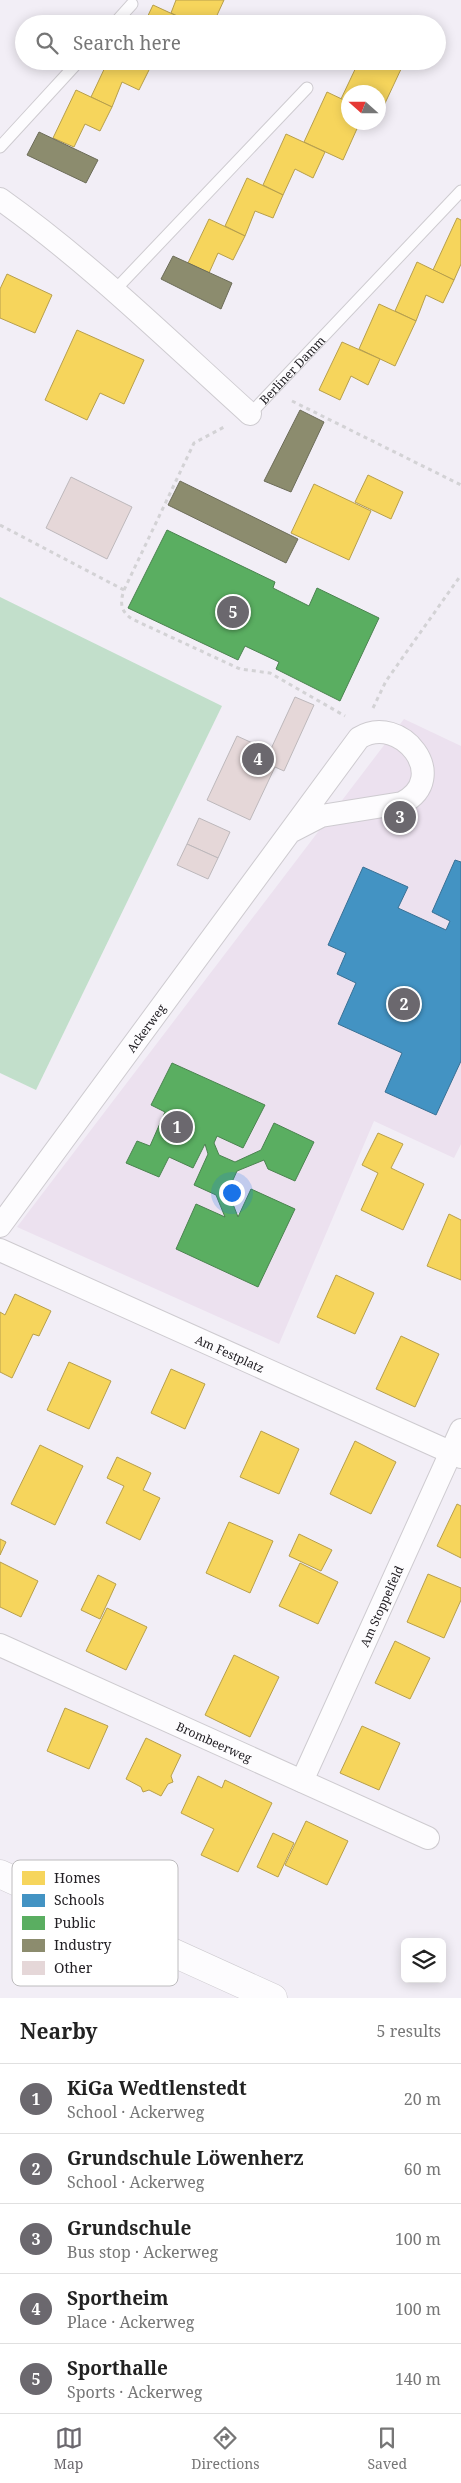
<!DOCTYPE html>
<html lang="en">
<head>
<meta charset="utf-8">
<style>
	:root { --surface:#fff; --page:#f2f2f2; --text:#222; --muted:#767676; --line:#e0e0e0; --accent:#6b686e }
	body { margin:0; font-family:"Noto Serif",serif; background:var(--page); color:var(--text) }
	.controls { position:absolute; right:15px; bottom:15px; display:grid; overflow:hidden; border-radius:8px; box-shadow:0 2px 12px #0003 }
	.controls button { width:45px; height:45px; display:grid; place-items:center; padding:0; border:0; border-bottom:1px solid var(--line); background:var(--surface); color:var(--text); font:25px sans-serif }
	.compass { position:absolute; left:341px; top:85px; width:45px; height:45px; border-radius:50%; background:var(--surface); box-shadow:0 2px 12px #0003; rotate:291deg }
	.you { position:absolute; left:231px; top:1192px; width:18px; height:18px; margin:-12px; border:4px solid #fff; border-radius:50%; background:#1a73e8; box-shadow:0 0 0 8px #1a73e833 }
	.badge { display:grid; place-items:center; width:32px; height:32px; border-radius:50%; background:var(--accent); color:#fff; font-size:16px; font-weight:700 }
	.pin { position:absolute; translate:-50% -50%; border:2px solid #fff; box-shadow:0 1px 5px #0006 }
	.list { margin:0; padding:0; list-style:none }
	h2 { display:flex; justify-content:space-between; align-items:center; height:65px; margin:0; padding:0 20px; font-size:21px }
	h2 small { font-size:16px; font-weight:400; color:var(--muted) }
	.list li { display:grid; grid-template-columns:32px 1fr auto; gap:15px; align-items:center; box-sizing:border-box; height:70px; padding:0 20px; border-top:1px solid var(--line) }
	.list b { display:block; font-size:19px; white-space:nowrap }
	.list p { margin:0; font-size:16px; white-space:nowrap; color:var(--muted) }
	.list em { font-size:16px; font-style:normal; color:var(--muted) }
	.icon { flex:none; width:28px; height:28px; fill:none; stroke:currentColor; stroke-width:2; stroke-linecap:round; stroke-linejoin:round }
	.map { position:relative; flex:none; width:461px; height:1998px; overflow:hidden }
	.search { position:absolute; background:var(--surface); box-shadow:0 2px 12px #0003; left:15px; right:15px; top:15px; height:55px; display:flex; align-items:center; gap:12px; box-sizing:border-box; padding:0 18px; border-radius:28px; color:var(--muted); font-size:19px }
	.sheet { height:415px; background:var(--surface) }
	nav { display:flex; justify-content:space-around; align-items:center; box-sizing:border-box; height:70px; border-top:1px solid var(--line); background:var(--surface); font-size:14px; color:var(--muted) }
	nav a { display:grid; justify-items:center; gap:2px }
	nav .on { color:var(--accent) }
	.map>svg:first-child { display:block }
</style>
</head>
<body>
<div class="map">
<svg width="461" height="1998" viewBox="0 0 461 1998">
	<rect width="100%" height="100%" fill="#f2eef6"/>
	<polygon fill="#ece1ef" points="404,719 461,746 461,1144 454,1158 374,1121 279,1344 17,1227"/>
	<polygon fill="#c2dfcb" points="0,597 222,706 36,1090 0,1073"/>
	<g fill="#f6d55c" stroke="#b79f4c">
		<polygon points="176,0 224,0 213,24 194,24 171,13"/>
		<polygon points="153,5 192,23 192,24 144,24"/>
		<polygon points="108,61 140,61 151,66 139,90 122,82 112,107 91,97"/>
		<polygon points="359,61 390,61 402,67 379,116 378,92 348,92 348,102 341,99"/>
		<polygon points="76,90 112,107 100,131 85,124 74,147 53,138"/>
		<polygon points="327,92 348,102 348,122 360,122 343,160 304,142"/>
		<polygon points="286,134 325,152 313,178 295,169 283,195 263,185"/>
		<polygon points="247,178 283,195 273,218 255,211 245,236 225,226"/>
		<polygon points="457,218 461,220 461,264 454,280 433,270"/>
		<polygon points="209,219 245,236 233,260 218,253 209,273 188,263"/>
		<polygon points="417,262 454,280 443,303 426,295 416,321 395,311"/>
		<polygon points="7,274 52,295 35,333 0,318 0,289"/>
		<polygon points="379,304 416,321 395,366 359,349"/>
		<polygon points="77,330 144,360 124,404 100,393 87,420 45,400"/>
		<polygon points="342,342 380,359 368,385 351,376 340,400 319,390"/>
		<polygon points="368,475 403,492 391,519 355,502"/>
		<polygon points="314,484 371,511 349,560 291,533"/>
		<polygon points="378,1133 403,1144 391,1168 424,1184 403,1230 361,1210 378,1173 362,1165"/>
		<polygon points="449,1214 461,1220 461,1280 427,1266"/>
		<polygon points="336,1275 374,1293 355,1334 317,1317"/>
		<polygon points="15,1294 51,1311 39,1336 33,1334 12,1378 0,1372 0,1312 5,1315"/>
		<polygon points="401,1336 439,1354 415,1407 376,1389"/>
		<polygon points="69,1362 111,1381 89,1429 47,1410"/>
		<polygon points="171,1369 205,1384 185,1429 151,1413"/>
		<polygon points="261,1431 299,1449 279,1494 240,1477"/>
		<polygon points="355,1441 396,1462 371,1514 330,1494"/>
		<polygon points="40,1445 83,1466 55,1525 11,1504"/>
		<polygon points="117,1457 151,1473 143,1490 160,1498 140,1540 106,1523 124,1486 107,1478"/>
		<polygon points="457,1504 461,1506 461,1558 437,1546"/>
		<polygon points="229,1522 273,1541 250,1593 206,1573"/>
		<polygon points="299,1534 332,1550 321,1571 289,1556"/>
		<polygon points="0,1539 6,1542 0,1555"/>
		<polygon points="0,1562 38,1581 21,1617 0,1607"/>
		<polygon points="300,1563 338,1582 318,1624 279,1606"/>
		<polygon points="428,1574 461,1588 461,1600 444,1638 407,1622"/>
		<polygon points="98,1575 116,1584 100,1619 81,1610"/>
		<polygon points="107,1608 147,1627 126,1670 86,1651"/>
		<polygon points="395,1641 430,1658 410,1699 375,1683"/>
		<polygon points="234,1655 279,1677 250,1737 205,1715"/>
		<polygon points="65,1708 108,1726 89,1769 47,1751"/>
		<polygon points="362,1726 400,1743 379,1790 340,1773"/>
		<polygon points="146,1738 181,1755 171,1776 173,1782 168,1784 161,1796 149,1790 143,1792 141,1787 126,1779"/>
		<polygon points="198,1776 222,1788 225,1780 272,1803 238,1872 201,1855 214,1829 181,1813"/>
		<polygon points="306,1821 348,1841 327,1885 285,1865"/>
		<polygon points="273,1833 294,1843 278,1877 257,1867"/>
	</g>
	<polygon fill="#4393c3" stroke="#397094" points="455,860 461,862 461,1061 436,1115 385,1092 402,1053 338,1024 356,983 337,974 346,953 328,945 363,867 408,887 398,908 446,930 450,921 432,912"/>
	<g fill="#5aae61" stroke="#4a834f">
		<polygon points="167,530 275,582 273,588 309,606 317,588 379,618 340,701 276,669 279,662 245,646 238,660 128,608"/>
		<polygon points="172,1063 265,1105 243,1148 217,1136 214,1143 219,1155 235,1162 261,1150 274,1123 314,1142 295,1181 268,1169 264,1160 237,1171 228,1191 238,1217 251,1189 295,1209 258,1287 176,1249 196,1204 225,1217 216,1195 194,1185 208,1154 205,1144 193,1168 169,1157 159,1177 126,1163 137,1141 150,1146 165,1112 151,1105"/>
	</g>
	<g fill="#8c8c6e" stroke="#6c6c58">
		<polygon points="39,132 98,160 86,183 27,155"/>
		<polygon points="173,256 232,283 221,309 161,279"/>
		<polygon points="300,410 324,422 291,492 264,481"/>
		<polygon points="180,481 298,539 286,563 168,505"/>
	</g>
	<g fill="#e5d7d8" stroke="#bdb8bb">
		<polygon points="71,477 132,507 107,559 46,528"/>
		<polygon points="295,697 314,705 284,771 275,767 250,820 207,800 237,736 270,751"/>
		<polygon points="199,818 230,832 218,858 187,844"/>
		<polygon points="187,844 218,858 208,879 177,865"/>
	</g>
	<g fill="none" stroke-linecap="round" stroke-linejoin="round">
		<g stroke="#cecbd0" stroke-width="13">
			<g id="service">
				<polyline points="114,24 132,4"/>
				<polyline points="0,147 79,61"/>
				<polyline points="115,290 307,88"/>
				<path id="s1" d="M 250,414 L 461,191"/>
			</g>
		</g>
		<g stroke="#cecbd0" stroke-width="24">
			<g id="minor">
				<path d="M 0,199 C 90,263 168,340 250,414"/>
				<path id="s2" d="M 0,1226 L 359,738 C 401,712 452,778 402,803 L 321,816 L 292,831"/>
				<path id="s3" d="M 0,1250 L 461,1457"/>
				<path id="s4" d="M 0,1645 L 428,1838"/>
				<path id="s5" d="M 302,1781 L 461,1430"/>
			</g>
		</g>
		<g stroke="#cecbd0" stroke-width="29">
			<polyline id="tertiary" points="0,1874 273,1998"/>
		</g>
		<g stroke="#d3d2d5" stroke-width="3" stroke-dasharray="4 4" stroke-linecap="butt">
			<polyline points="292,401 461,485"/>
			<path d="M 0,525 L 124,590 C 120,602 120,611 132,619 L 240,669 L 270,673 L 345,716"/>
			<polyline points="124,590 194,443 226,426"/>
			<polyline points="373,708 386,681 461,575"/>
		</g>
		<use href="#service" stroke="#fdfcfe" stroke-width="11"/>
		<use href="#minor" stroke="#fdfcfe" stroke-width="22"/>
		<use href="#tertiary" stroke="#fdfcfe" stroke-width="28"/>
	</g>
	<g text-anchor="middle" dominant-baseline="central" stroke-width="5" stroke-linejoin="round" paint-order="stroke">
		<g font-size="12" fill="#232025" stroke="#fff">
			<text stroke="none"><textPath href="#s1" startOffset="61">Berliner Damm</textPath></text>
			<text stroke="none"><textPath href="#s2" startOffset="246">Ackerweg</textPath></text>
			<text stroke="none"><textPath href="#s3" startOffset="252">Am Festplatz</textPath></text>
			<text stroke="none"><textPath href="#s5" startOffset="192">Am Stoppelfeld</textPath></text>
			<text stroke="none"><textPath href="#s4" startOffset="235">Brombeerweg</textPath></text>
		</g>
	</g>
	<rect x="12" y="1860" width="166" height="126" rx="8" fill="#fff" stroke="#bdbcbe" stroke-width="1"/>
	<rect x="22" y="1871" width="23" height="14" fill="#f6d55c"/>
	<rect x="22" y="1894" width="23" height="13" fill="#4393c3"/>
	<rect x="22" y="1916" width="23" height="14" fill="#5aae61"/>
	<rect x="22" y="1939" width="23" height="13" fill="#8c8c6e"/>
	<rect x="22" y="1961" width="23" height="14" fill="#e5d7d8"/>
	<g font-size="14" fill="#232025">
		<text x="54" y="1883">Homes</text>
		<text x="54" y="1905">Schools</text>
		<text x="54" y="1928">Public</text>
		<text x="54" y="1950">Industry</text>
		<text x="54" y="1973">Other</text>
	</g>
</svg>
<div class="controls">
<button><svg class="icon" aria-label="layers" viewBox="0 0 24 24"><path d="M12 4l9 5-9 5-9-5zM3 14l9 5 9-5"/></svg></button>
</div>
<svg class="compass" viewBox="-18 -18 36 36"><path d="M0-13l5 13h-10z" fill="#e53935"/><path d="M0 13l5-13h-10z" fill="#767676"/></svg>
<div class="you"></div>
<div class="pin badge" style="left:177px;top:1127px">1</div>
<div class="pin badge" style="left:404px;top:1004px">2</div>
<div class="pin badge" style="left:400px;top:817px">3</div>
<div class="pin badge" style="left:258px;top:759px">4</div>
<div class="pin badge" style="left:233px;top:612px">5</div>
<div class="search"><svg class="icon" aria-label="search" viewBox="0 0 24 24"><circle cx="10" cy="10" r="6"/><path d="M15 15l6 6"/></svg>Search here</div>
</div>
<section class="sheet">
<h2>Nearby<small>5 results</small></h2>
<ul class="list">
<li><span class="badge">1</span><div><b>KiGa Wedtlenstedt</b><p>School · Ackerweg</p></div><em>20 m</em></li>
<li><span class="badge">2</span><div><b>Grundschule Löwenherz</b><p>School · Ackerweg</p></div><em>60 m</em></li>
<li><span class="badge">3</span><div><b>Grundschule</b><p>Bus stop · Ackerweg</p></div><em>100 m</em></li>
<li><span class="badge">4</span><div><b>Sportheim</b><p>Place · Ackerweg</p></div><em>100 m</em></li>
<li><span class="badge">5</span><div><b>Sporthalle</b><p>Sports · Ackerweg</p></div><em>140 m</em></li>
</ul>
</section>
<nav>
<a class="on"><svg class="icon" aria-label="map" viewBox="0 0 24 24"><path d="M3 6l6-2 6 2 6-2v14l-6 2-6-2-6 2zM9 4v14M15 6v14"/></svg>Map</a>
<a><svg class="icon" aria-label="directions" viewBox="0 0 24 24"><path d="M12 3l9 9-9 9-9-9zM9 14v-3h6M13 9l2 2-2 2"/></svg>Directions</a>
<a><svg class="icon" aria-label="saved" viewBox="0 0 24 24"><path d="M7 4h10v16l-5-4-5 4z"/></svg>Saved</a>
</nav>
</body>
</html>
